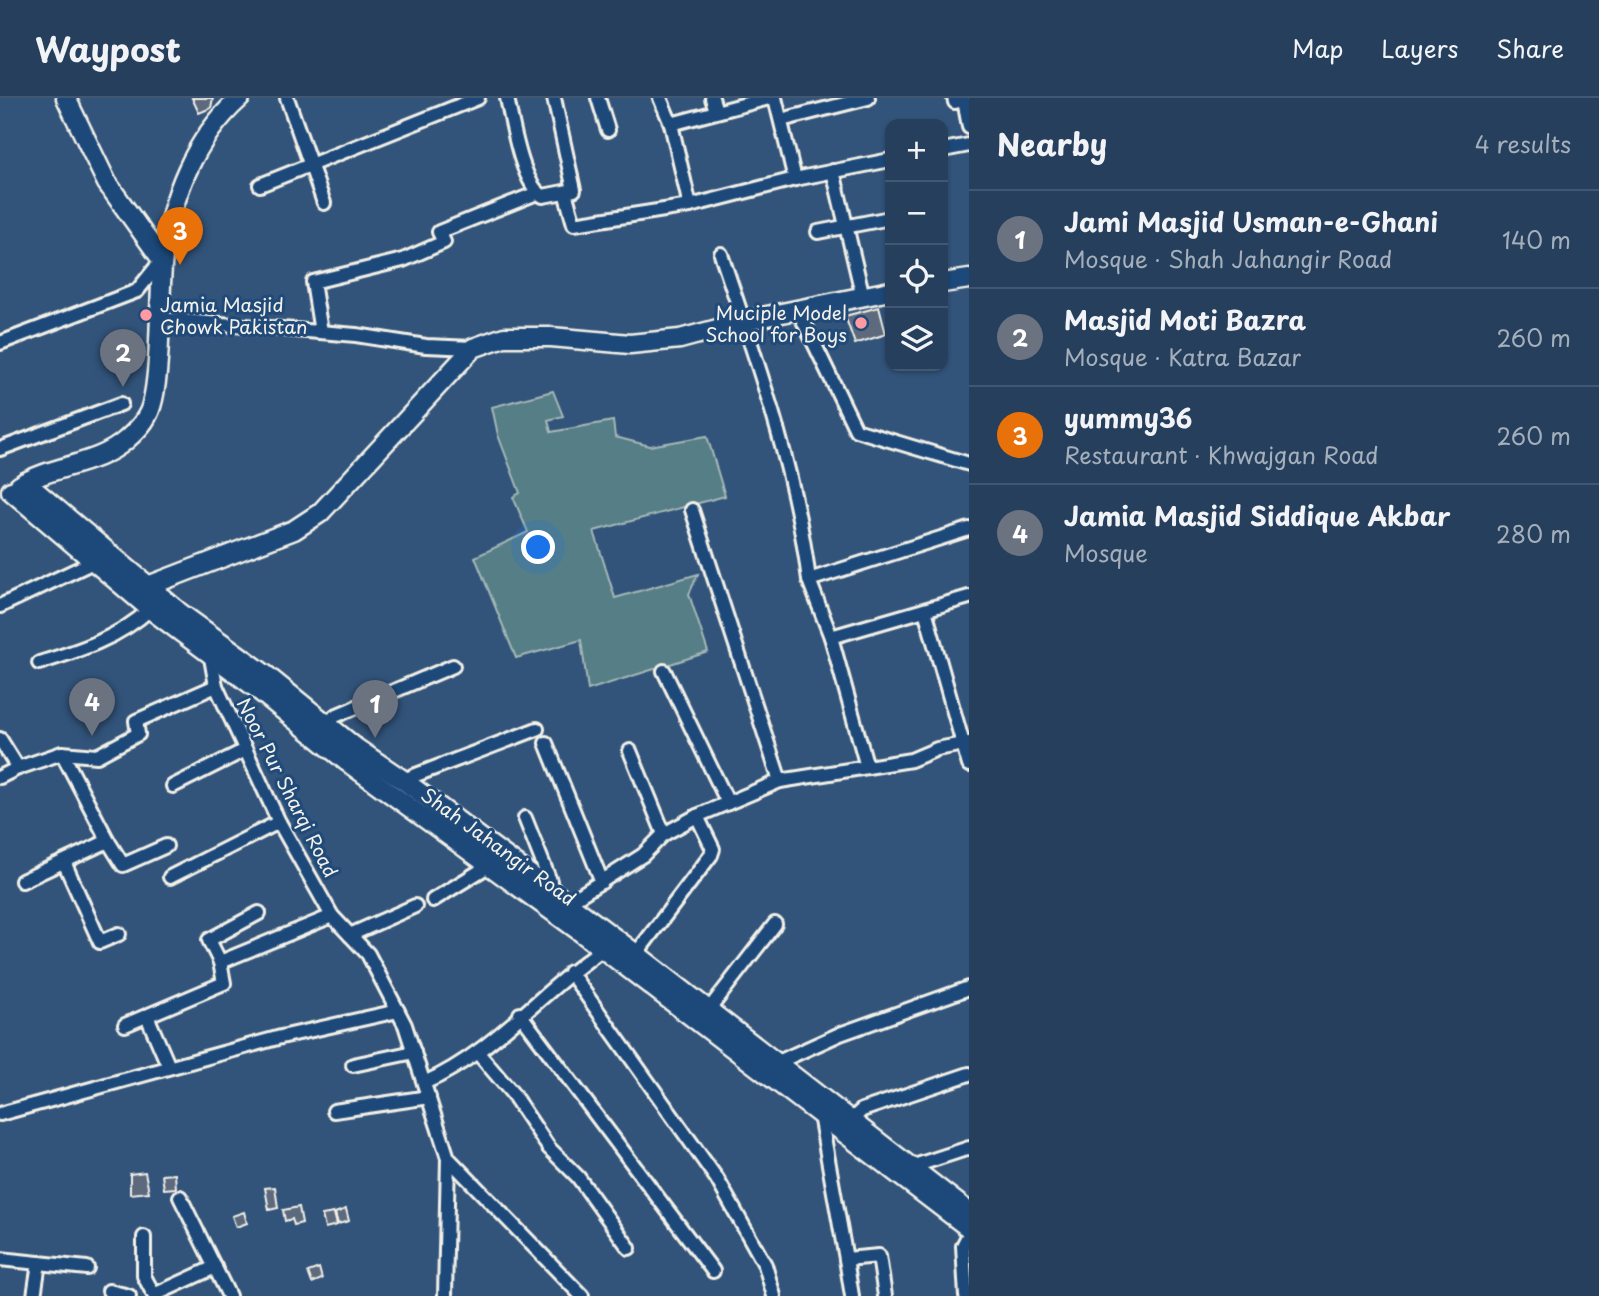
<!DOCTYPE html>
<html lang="en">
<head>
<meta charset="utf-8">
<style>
	:root { --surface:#263f5c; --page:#2e4662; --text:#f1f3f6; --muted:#a4afbb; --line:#425872; --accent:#8c9099 }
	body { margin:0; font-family:"Playpen Sans",sans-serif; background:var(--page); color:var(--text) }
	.controls { position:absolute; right:21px; top:21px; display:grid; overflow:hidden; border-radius:14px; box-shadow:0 2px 5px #0004 }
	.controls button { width:63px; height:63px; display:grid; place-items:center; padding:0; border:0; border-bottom:2px solid var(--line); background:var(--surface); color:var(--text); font:35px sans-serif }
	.you { position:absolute; left:539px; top:450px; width:24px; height:24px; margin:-18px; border:5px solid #fff; border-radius:50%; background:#1a73e8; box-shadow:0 0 0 10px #1a73e833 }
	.badge { display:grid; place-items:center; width:46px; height:46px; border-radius:50%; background:var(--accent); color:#fff; font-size:23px; font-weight:700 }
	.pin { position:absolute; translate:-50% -58px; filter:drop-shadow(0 2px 4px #0008) }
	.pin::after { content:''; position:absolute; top:37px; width:24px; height:21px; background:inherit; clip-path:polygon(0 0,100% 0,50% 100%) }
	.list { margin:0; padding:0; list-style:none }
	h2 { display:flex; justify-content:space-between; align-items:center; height:91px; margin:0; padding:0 28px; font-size:30px }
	h2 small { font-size:23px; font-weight:400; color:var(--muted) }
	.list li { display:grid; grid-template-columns:46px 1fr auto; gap:21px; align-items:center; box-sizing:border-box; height:98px; padding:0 28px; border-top:2px solid var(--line) }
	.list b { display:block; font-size:26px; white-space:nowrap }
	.list p { margin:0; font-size:23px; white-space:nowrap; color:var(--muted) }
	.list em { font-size:23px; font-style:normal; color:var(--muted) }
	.icon { flex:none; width:38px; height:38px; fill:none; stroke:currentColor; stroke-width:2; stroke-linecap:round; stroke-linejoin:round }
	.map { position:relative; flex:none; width:969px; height:1198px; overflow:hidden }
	header { display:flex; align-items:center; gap:42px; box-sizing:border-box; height:98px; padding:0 35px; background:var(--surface); border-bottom:2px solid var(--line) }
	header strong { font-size:33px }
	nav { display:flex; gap:38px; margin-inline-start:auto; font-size:24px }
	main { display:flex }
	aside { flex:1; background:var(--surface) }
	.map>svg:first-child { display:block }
</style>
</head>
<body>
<header>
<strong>Waypost</strong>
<nav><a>Map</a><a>Layers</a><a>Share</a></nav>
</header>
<main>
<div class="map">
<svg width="969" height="1198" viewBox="0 0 969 1198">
	<rect width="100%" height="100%" fill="#32547b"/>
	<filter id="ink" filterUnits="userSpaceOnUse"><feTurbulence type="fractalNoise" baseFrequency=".0143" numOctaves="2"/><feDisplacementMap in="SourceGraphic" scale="14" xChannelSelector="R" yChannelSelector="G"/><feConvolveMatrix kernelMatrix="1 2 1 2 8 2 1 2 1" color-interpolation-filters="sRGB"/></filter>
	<g filter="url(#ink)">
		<polygon fill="#567e86" stroke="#a5b8b7" stroke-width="2" points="553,293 563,318 548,322 551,334 613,323 615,339 650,348 707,338 725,398 594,433 615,500 698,476 689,496 708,554 588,592 581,542 516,560 475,459 528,434 513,399 520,395 498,337 492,309"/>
		<g fill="#5d6b7d" stroke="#f4f1e8" stroke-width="2">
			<polygon points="192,0 213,0 211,10 199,15"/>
			<polygon points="879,209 886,236 855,246 845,218"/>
			<polygon points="145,1074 149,1094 130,1096 130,1076"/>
			<polygon points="175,1076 176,1090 164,1091 162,1077"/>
			<polygon points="275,1089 278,1110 269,1112 265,1090"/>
			<polygon points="299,1109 302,1125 294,1127 292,1121 285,1123 283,1112"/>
			<polygon points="346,1111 349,1123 338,1126 335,1115"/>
			<polygon points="244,1114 247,1125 236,1129 232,1118"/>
			<polygon points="334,1115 337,1127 325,1130 322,1117"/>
			<polygon points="319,1170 322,1181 312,1185 308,1174"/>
		</g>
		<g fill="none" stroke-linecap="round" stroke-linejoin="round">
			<g stroke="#f4f1e8" stroke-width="18">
				<g id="street">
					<polyline points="287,0 324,105"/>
					<path d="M 507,0 C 512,23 522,87 543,98 L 574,92 L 554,0"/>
					<polyline points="598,0 608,32"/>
					<polyline points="660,0 671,26 690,108"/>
					<polyline points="712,0 716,13"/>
					<polyline points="775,0 795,81"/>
					<polyline points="954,0 955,4 964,2 969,29"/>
					<polyline points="781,22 868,0"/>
					<polyline points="671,26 769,0"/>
					<polyline points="943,52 969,47"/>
					<polyline points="833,73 863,199"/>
					<polyline points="260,87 478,0"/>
					<polyline points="565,94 574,126 690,108 795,81 890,62"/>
					<polyline points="818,134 890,120"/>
					<path d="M 721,156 C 757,264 795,369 809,482"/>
					<polyline points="798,212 856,332 969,366"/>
					<polyline points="160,221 356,237 426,248 473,250"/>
					<polyline points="321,234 313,184 403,162 444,144 439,134 537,95"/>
					<polyline points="0,245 137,193 162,162"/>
					<polyline points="0,351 121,306"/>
					<polyline points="692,412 780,683"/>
					<polyline points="0,508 93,464"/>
					<polyline points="925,512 969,667"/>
					<polyline points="831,539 809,482 969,431"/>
					<polyline points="210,554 216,588 279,724 332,818 368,856 405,927 448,1060 445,1198"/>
					<path d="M 39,565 C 78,553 119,540 150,511"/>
					<polyline points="664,573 728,705"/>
					<polyline points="327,627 335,618 453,568"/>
					<polyline points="0,641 18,670 0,679"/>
					<polyline points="546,645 602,784"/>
					<polyline points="630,653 664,736"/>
					<polyline points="867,669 831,539 969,499"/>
					<polyline points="18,670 62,655 97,658 138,636 136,623 216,588"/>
					<polyline points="403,682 537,631"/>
					<polyline points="173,688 245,652"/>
					<polyline points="525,720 550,783 549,791"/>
					<polyline points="108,743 123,767 166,748"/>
					<polyline points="64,764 100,844 119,836"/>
					<polyline points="170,779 279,724"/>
					<polyline points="22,783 108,743 62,655"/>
					<polyline points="433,802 490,767"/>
					<polyline points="566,806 643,757 664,736 697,718 780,683 911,662 937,651 969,645"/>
					<polyline points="350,837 415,808"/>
					<polyline points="636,856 711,757 713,751 697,718"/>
					<polyline points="220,864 332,818"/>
					<polyline points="570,874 717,1081 765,1167 774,1198"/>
					<polyline points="707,914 775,826"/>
					<polyline points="520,916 713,1173"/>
					<polyline points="147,918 169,969"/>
					<polyline points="125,927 224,885 220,864 209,842 259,815"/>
					<polyline points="478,955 512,995 549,1050 578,1079 629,1150"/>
					<polyline points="776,965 840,936 969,890"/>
					<polyline points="353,967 414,954"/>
					<path d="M 424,985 C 493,955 541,893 603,851"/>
					<polyline points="334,1013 429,999"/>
					<polyline points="0,1016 281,939 398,913"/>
					<polyline points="820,1017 846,1161 879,1158 885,1198"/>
					<polyline points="851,1022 862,1012 969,976"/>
					<polyline points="448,1060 582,1198"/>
					<polyline points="911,1069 969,1050"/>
					<polyline points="180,1099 229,1198"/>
					<polyline points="144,1139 144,1178 154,1197 215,1169"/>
					<polyline points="0,1161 87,1170"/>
					<polyline points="846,1161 852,1198"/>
					<polyline points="109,1193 129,1198"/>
					<polyline points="34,1198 39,1165"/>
					<polyline points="966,1198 963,1148 969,1136"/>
				</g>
			</g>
			<g stroke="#f4f1e8" stroke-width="23">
				<g id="secondary">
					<polyline points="66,0 107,85 162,162"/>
					<polyline points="943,185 969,181"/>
					<polyline points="25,384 179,514 266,577 356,650 403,682 636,856 969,1114"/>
					<path d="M 19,388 C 51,367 97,368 126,342 C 133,336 143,326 147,318 C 163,292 158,194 163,159 C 172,98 193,42 240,0"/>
					<polyline points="11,393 150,511 256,590 346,663 578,832 969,1130"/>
					<polyline points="148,488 294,432 320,415 473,250 504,239 551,239 630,246 680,241 762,219 890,193"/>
				</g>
			</g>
			<use href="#street" stroke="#1f4a7a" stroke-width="12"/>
			<use href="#secondary" stroke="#1f4a7a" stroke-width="18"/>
		</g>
	</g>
	<g fill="#ff9aa2" stroke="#1f4a7a" stroke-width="2.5">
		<circle cx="146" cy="217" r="7"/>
		<circle cx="861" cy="225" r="7"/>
	</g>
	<g text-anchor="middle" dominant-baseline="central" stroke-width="6" stroke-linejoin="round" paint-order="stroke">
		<g font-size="19" fill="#f4f1e8" stroke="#1f4a7a" text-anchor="start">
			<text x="160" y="206">Jamia Masjid<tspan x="160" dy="22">Chowk Pakistan</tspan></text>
			<text x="847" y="214" text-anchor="end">Muciple Model<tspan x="847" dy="22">School for Boys</tspan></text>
		</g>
		<g font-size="19" fill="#f4f1e8" stroke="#1f4a7a">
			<text transform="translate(288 689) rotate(63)">Noor Pur Sharqi Road</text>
			<text transform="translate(499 748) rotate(36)">Shah Jahangir Road</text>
		</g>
	</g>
</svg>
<div class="controls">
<button>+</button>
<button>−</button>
<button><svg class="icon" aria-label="locate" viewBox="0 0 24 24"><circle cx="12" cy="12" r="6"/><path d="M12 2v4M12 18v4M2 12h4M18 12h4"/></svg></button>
<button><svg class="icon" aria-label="layers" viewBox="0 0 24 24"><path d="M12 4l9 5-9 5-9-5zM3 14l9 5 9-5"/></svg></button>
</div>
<div class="you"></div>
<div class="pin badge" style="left:375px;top:640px;background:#6b7280">1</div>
<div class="pin badge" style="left:123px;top:289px;background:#6b7280">2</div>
<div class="pin badge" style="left:180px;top:167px;background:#e8710a">3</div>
<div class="pin badge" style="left:92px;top:638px;background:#6b7280">4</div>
</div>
<aside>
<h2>Nearby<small>4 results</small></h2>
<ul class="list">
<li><span class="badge" style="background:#6b7280">1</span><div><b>Jami Masjid Usman-e-Ghani</b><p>Mosque · Shah Jahangir Road</p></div><em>140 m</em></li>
<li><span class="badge" style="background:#6b7280">2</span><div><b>Masjid Moti Bazra</b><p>Mosque · Katra Bazar</p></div><em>260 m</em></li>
<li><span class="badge" style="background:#e8710a">3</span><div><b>yummy36</b><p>Restaurant · Khwajgan Road</p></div><em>260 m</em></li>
<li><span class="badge" style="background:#6b7280">4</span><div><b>Jamia Masjid Siddique Akbar</b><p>Mosque</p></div><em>280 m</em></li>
</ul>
</aside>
</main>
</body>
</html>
